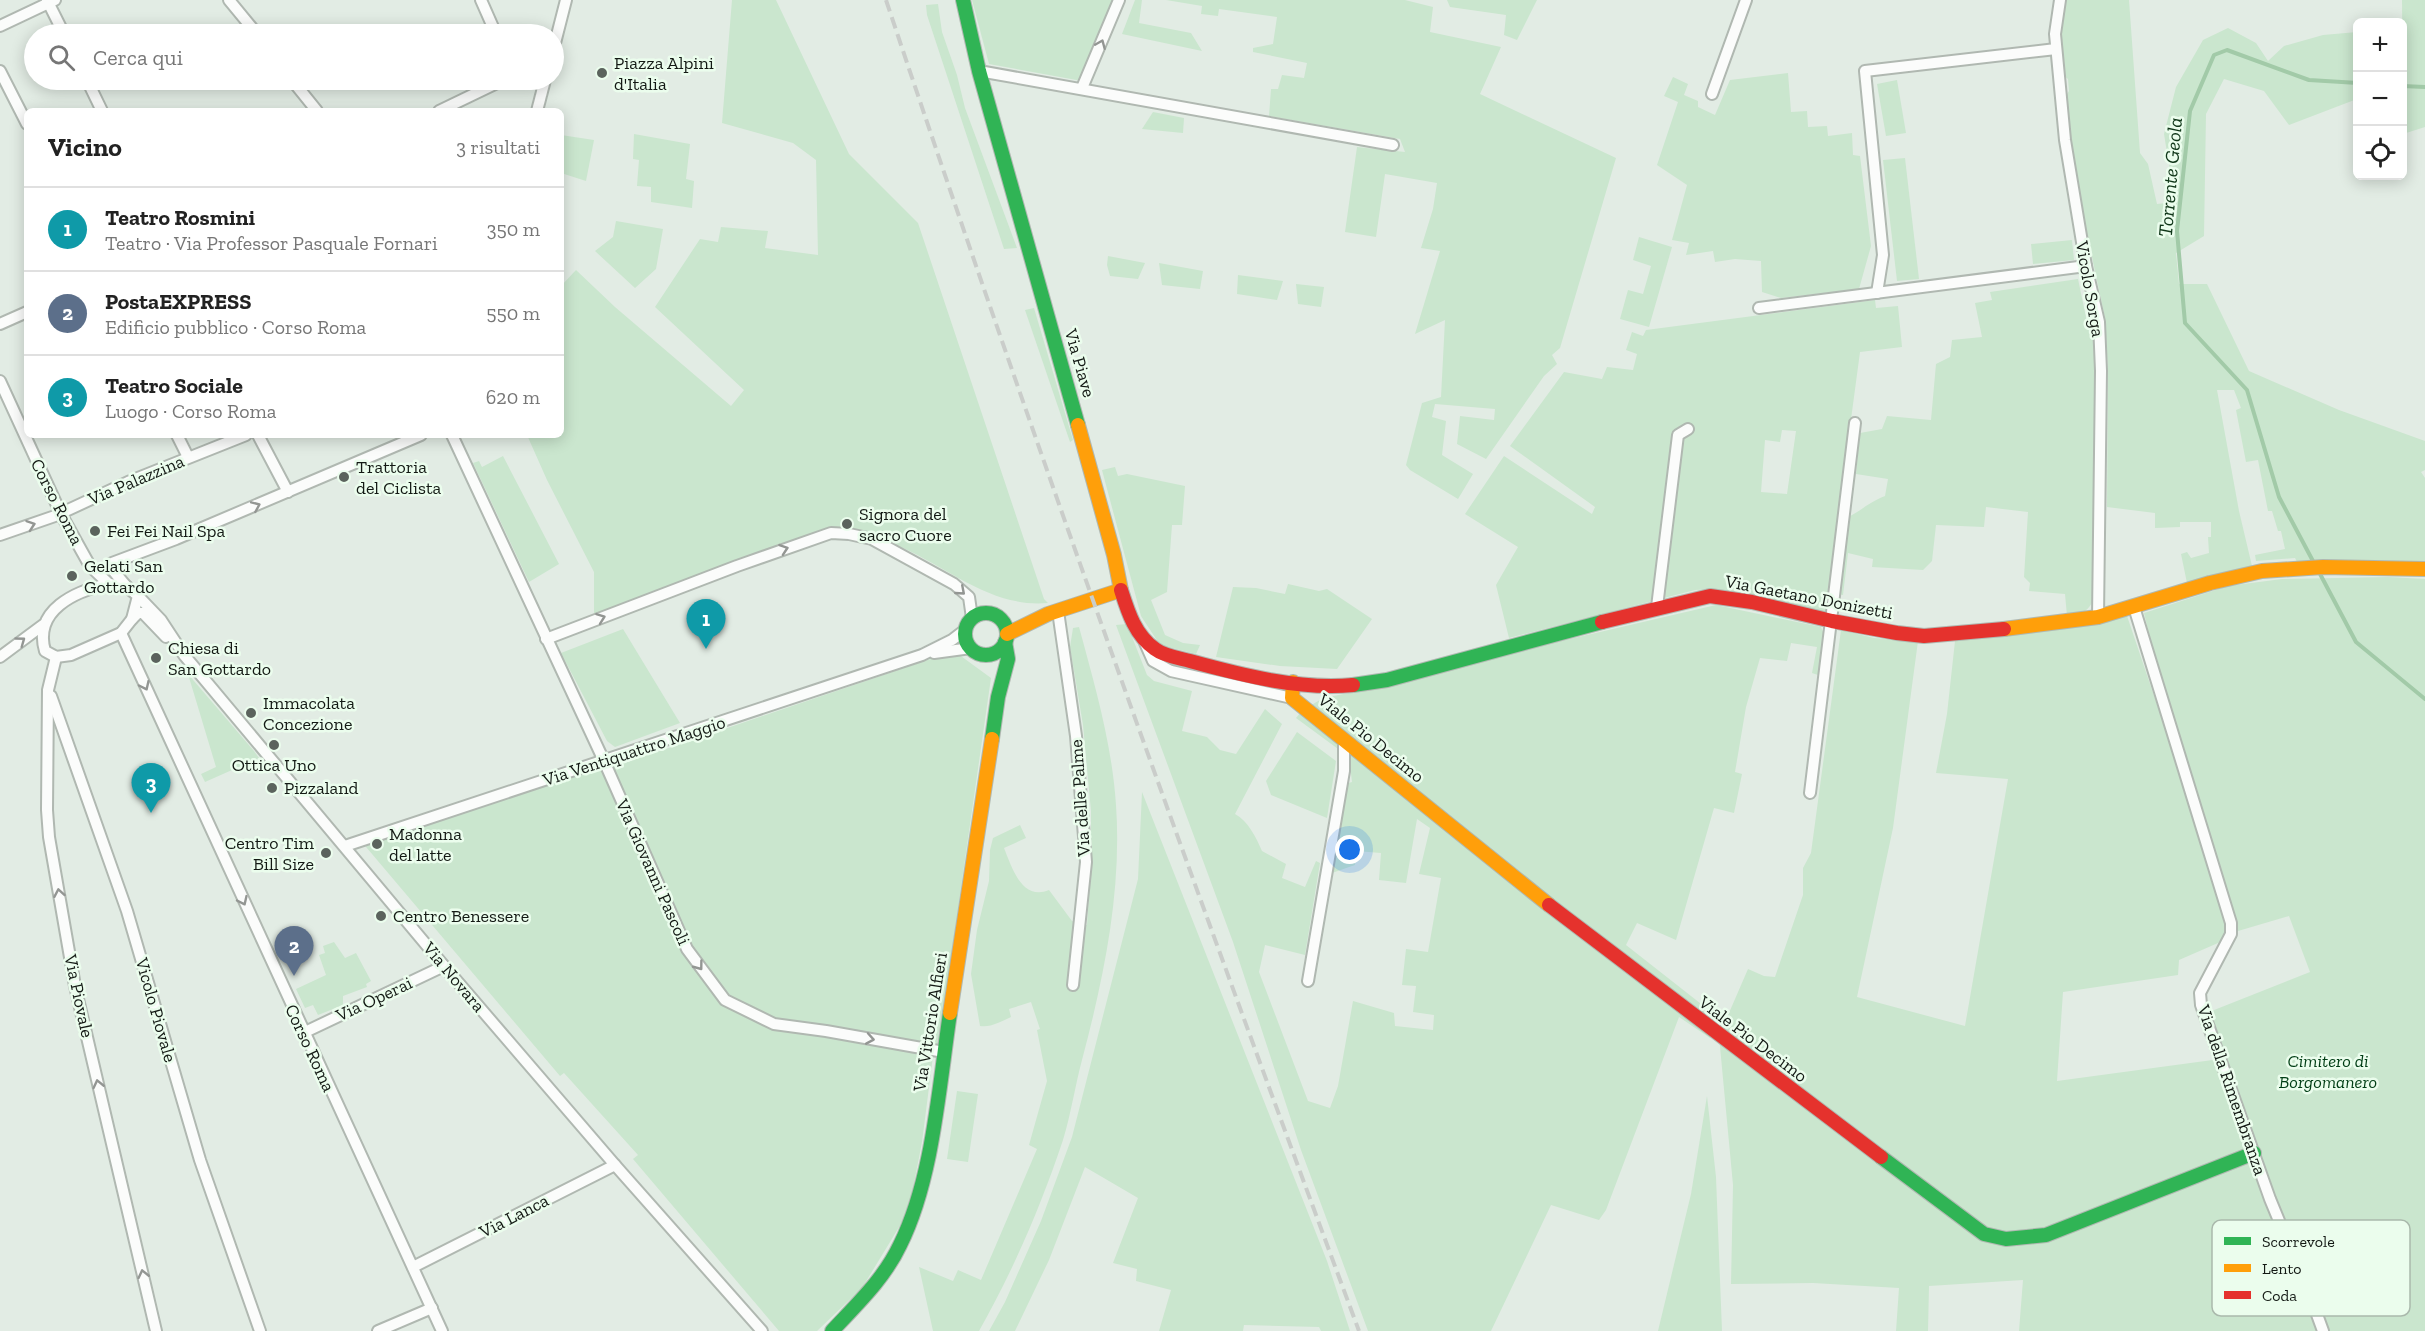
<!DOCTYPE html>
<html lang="it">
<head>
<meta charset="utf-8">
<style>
	:root { --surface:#fff; --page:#f6f6f6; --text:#222; --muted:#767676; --line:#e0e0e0; --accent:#ea580c }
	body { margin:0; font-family:"Zilla Slab",serif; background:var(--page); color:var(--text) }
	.controls { position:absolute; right:18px; top:18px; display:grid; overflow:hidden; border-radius:9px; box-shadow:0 3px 15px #0003 }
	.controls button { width:54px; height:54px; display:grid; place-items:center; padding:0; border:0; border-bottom:2px solid var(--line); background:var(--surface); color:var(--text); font:30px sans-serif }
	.you { position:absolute; left:1350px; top:850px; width:21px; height:21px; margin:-15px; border:4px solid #fff; border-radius:50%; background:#1a73e8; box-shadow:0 0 0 9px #1a73e833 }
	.badge { display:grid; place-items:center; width:39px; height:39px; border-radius:50%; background:var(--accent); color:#fff; font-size:20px; font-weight:700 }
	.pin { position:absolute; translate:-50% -50px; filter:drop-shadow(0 2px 3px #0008) }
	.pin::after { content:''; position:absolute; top:32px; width:21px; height:18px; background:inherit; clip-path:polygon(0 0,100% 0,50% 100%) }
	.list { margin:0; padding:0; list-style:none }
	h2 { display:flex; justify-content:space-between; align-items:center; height:78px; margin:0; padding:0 24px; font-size:26px }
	h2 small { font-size:20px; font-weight:400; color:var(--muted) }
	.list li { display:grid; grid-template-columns:39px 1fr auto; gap:18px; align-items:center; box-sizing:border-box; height:84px; padding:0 24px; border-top:2px solid var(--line) }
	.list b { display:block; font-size:22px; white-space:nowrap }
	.list p { margin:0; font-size:20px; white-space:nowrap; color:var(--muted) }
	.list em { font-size:20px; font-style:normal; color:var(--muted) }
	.icon { flex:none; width:33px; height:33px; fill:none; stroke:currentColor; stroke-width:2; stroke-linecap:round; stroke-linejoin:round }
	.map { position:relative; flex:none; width:2425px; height:1331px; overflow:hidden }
	.search { position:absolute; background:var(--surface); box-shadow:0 3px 15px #0003; left:24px; top:24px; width:540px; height:66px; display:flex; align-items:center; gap:15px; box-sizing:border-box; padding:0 21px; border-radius:33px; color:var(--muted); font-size:22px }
	.panel { position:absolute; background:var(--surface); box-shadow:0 3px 15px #0003; left:24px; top:108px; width:540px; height:330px; border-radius:9px }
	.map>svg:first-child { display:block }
</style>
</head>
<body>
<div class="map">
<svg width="2425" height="1331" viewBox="0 0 2425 1331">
	<rect width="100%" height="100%" fill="#e2ece4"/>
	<g fill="#cae6ce" fill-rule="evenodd">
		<path d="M 732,0 L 776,0 L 849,154 L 918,223 L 1044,599 L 1048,603 C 993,608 951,570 903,548 C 882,538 854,534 831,533 L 635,606 L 632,600 L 594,614 L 594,572 L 547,480 L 527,435 L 561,435 L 561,286 L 576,270 L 615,307 L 731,406 L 744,390 L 655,307 L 700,239 L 718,242 L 721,227 L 768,231 L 765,248 L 818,255 L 816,160 L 793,143 L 722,123 Z"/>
		<polygon points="972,0 1116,0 1082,81 989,64"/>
		<polygon points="1135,0 1142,0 1139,23 1191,33 1202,51 1122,34"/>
		<polygon points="1166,0 1405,0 1433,7 1430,32 1501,47 1480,94 1616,158 1560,348 1552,355 1557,364 1544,376 1486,459 1457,444 1460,416 1494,420 1495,409 1435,404 1432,417 1446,421 1442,455 1473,474 1458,499 1410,470 1406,465 1422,403 1441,397 1445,320 1415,334 1440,251 1421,248 1433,209 1437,183 1385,174 1376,237 1345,232 1357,147 1405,152 1400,139 1269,116 1271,89 1278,89 1282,75 1304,78 1307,63 1253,52 1253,48 1273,44 1277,17 1219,9 1218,16 1201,14 1202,6"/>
		<polygon points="1447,0 1537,0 1517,40 1504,35 1506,15 1450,7"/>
		<polygon points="2065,0 2129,0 2140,153 2148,164 2157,204 2175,202 2164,134 2176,87 2203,40 2228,28 2256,43 2268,61 2284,46 2323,35 2357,32 2357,99 2289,125 2264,91 2224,79 2206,114 2204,236 2176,253 2179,284 2207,284 2249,371 2339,410 2425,441 2425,470 2421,472 2425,478 2425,562 2364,560 2297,562 2295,558 2256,561 2255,555 2285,549 2281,531 2278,531 2272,511 2268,511 2258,460 2246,462 2236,410 2241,408 2234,390 2217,390 2239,511 2252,566 2187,583 2181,554 2187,552 2191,558 2209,553 2208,537 2211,537 2211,522 2180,522 2180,527 2155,528 2155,513 2107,507 2108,370 2105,318 2077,187 2066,96 2069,91 2068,79 2063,75 2061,31"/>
		<polygon points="2402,0 2425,0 2425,127 2403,134"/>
		<polygon points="938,4 942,32 957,75 965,108 1017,248 1004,249 927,15 926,5"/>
		<polygon points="1788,73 1791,112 1807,111 1808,127 1827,126 1828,136 1852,133 1853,155 1860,156 1871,246 1859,289 1781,298 1762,292 1761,261 1735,259 1715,262 1713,251 1686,255 1689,243 1672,240 1687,185 1657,165 1678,102 1664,96 1673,77 1688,84 1684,95 1698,101 1698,107 1715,115 1730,80"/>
		<polygon points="1897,80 1906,133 1886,136 1877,84"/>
		<polygon points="1153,112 1184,118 1183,133 1142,129"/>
		<polygon points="634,134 690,144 686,179 694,181 692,208 651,202 651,187 637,186 639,160 633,159"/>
		<polygon points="561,135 594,140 586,181 561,173"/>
		<polygon points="1905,158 1919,279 1897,281 1883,160"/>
		<polygon points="616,221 663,229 656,269 635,288 595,251 613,237"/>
		<polygon points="1639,237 1672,247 1649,327 1620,319 1628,290 1643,294 1651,266 1633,260"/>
		<polygon points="2072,240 2074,260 2033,264 2031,244"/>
		<polygon points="1108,256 1145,263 1138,279 1110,276 1107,265"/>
		<polygon points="1159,263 1203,271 1200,289 1162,285"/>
		<polygon points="1238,275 1283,281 1277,300 1237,294"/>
		<path d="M 2078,279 L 2087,322 L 2092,322 L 2095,371 L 2093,601 C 2086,614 2080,614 2067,616 L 2065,594 L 2029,591 L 2030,583 L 2024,577 L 2028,512 L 1986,507 L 1984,527 L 1936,525 L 1932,561 L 1923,570 L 1872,567 L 1873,559 L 1848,553 L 1843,595 L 1838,594 L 1848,517 C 1861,511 1869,502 1885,496 L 1888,479 L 1856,474 L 1860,433 L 1882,429 L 1887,416 L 1931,420 L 1936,364 L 1950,357 L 1952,340 L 1982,337 L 1975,303 L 1992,300 L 1990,292 Z"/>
		<polygon points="1296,284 1324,287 1321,307 1298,304"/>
		<path d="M 1875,300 L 1876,308 L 1898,306 L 1902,347 L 1860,352 L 1825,614 C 1782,603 1739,588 1695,590 L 1509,638 L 1496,585 L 1518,547 L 1465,514 L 1504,456 L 1592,514 L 1595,507 L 1510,446 L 1564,372 L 1602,379 L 1607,367 L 1633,370 L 1637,354 L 1626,350 L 1632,332 L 1643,336 L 1646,330 ZM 1782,430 L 1796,431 L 1787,494 L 1761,492 L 1765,440 L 1780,442 Z"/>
		<polygon points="1034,308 1073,440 1070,442 1025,310"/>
		<polygon points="503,456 559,564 529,582 473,463 479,461 482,467"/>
		<polygon points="1115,467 1118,476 1127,474 1185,486 1182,525 1172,525 1167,592 1151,600 1165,635 1183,643 1200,645 1196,654 1160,645 1141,616 1102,470"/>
		<polygon points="2388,577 2425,579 2425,1331 2019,1331 2023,1280 1929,1286 1928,1331 1896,1331 1899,1288 1813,1283 1731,1284 1733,1185 1719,1036 1748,969 1764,976 1775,977 1803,895 1803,868 1811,853 1841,630 1874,638 1918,641 1893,828 1857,997 1965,1026 2008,779 1936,773 1947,714 1955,641 2098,623 2127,616 2231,923 2231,934 2218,943 2179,960 2178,975 2063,992 2057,1081 2220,1059 2204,1014 2310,972 2289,916 2238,931 2156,664 2144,613 2228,586 2282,579"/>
		<polygon points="1288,584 1319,591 1327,589 1372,619 1337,669 1280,666 1216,657 1233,587 1256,588 1285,594"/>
		<path d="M 1716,605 L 1821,627 L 1826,639 L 1821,676 L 1812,673 L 1817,647 L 1791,643 L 1787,661 L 1760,658 L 1746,707 L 1735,772 L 1742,774 L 1734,813 L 1714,808 L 1676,940 L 1637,923 L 1626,945 L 1719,1018 L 1710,1038 L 1679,1017 L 1606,1210 L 1599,1220 L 1551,1205 L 1491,1331 L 1368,1331 L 1301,1150 L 1233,942 L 1116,625 L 1127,624 L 1147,675 L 1154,681 L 1192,691 L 1182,731 L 1207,737 L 1220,750 L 1236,754 L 1265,709 L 1282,724 L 1235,814 C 1248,821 1256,837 1262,851 L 1286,864 L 1282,878 L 1305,887 L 1316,861 L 1320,863 L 1305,955 L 1265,945 L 1259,972 L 1308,1101 L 1330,1108 L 1338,1086 L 1353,1001 L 1394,1013 L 1395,1026 L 1433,1030 L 1434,1015 L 1413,1012 L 1416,986 L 1402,985 L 1406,949 L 1428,952 L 1441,878 L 1419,874 L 1430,828 L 1417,819 L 1406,883 L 1379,880 L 1381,853 L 1356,851 L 1355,865 L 1332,873 L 1345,784 L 1352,782 L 1349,757 L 1296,718 C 1304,708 1312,705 1323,698 L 1406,682 L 1544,645 Z"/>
		<path d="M 1079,627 C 1095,686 1112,744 1116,805 C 1122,891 1104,977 1082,1060 C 1075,1086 1071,1114 1063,1140 C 1041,1206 1013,1271 979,1331 L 933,1331 L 919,1267 L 953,1281 L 958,1270 L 981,1280 L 1037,1149 L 1029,1145 L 1047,1081 L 1037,1030 L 1040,1029 L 1031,1002 L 1009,1009 L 1011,1017 C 1002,1021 990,1028 980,1026 L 971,974 L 977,930 L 989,881 L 990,850 L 993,838 L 1020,825 L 1026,838 L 1004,848 C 1012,868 1022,901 1049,890 L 1072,921 L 1087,925 L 1091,864 L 1091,811 L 1083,725 L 1070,647 L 1073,628 Z"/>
		<polygon points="623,629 680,723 615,747 607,741 561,653"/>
		<polygon points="954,651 991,678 939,1041 933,1056 922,1142 912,1194 904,1219 862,1288 817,1331 779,1331 633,1159 638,1155 564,1073 560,1076 361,841 600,762 604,770"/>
		<polygon points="188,674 254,751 259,758 205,782 201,774 216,767"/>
		<polygon points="1297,732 1336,761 1327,818 1271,795 1266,781"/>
		<polygon points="1142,792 1327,1261 1350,1331 1321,1331 1319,1327 1244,1325 1243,1331 1159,1331 1171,1290 1136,1281 1137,1269 1113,1263 1138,1198 1085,1167 1049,1260 1015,1331 989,1331 1005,1302 1041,1221 1072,1137 1138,879"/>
		<polygon points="334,942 345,958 356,953 371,981 366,984 367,987 343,996 343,1005 318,1015 313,1005 305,1008 296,989 326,975 319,955 325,953 323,946"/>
		<polygon points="957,1091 978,1094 968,1162 947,1159"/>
		<polygon points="1707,1096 1716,1177 1722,1331 1658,1331 1691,1194"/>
	</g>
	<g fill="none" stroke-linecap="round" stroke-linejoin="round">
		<g stroke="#a2caa8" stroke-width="4">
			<polyline points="2402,86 2425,87"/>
			<polyline points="2314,563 2279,497 2247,390 2185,323 2177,231 2190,111 2214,55 2227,50 2309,80 2358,83"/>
			<polyline points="2319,572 2356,642 2425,699"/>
		</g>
		<g stroke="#b0b8b1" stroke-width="14">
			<g id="street">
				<polyline points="47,0 64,34"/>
				<polyline points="229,0 257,34"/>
				<polyline points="481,0 496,34"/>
				<polyline points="2060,0 2055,34 2065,140 2086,266 2099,322 2101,371 2098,617"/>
				<polyline points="0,26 55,0"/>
				<polyline points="554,47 566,0"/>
				<polyline points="0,71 27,124"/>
				<polyline points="979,71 1393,145"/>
				<polyline points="87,80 102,111"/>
				<polyline points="292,80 317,111"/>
				<polyline points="1082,88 1119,0"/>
				<polyline points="1712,94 1746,0"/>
				<polyline points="439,111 495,84 500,80"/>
				<polyline points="537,111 545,80"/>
				<polyline points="1877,293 1883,255 1865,71 2056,49"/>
				<polyline points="1759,308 2086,266"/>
				<polyline points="0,324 27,312"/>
				<polyline points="0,381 61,514 90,566 109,584"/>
				<polyline points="177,435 188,457"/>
				<polyline points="258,435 288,492"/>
				<polyline points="452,435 604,761 687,949 725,1000 774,1024 826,1031 944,1052"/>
				<polyline points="0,535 55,516 128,482 246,435"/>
				<path d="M 109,584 L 126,586 L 138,596 L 132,619 L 121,633 L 71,655 L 56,657 L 45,651 C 33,610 75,591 109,584 Z"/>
				<polyline points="126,586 111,568 112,563 176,539 421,435"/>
				<polyline points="138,596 161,620 184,655 444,966 615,1165 762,1331"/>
				<polyline points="1657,607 1678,435 1688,429"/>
				<polyline points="2134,607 2231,923 2231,934 2200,993 2201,1005 2270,1199 2311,1298 2323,1331"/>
				<polyline points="1058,611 1076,736 1086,862 1073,985"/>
				<polyline points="132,619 138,613 143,613 166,637"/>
				<polyline points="121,633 442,1331"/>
				<polyline points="546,639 737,566 831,533 849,534 872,539 954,584 969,597 972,618"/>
				<polyline points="1145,643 1153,661 1171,671 1292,698"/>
				<polyline points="934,653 971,648"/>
				<polyline points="0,657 43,625"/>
				<polyline points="56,657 48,690 47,810 49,837 75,986 156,1331"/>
				<polyline points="51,696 127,911 200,1160 260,1331"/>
				<polyline points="1810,793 1855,423"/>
				<polyline points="345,846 922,655 952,640 965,630"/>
				<polyline points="1308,981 1344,771 1344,740"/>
				<polyline points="303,1033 444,966"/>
				<polyline points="413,1267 615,1165"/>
				<polyline points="378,1331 432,1308"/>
			</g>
		</g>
		<g stroke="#b0b8b1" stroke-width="16">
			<g id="fast">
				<polyline points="963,0 979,71 1078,425"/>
				<circle cx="986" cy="634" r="21"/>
				<polyline points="1353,685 1387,680 1602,622"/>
				<polyline points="992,739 998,697 1008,659 1005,642"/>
				<polyline points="1881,1157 1984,1234 2006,1239 2046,1235 2254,1153"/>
				<path d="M 832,1331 C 857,1304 884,1279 900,1245 C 933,1179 939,1086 950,1013"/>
			</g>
		</g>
		<g stroke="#b0b8b1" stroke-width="16">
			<g id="slow">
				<polyline points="2004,629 2098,617 2210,583 2262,571 2323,567 2425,569"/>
				<polyline points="1007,634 1048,614 1121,590 1114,555 1078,425"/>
				<polyline points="1293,682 1292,698 1549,905"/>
				<polyline points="950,1013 992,739"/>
			</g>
		</g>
		<g stroke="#b0b8b1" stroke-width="16">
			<g id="jam">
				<path d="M 1121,590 C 1128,612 1135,635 1155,649 C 1164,656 1179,658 1190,661 C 1241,675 1299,690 1353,685"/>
				<polyline points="1602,622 1710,596 1752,602 1832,621 1897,633 1924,636 2004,629"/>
				<polyline points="1549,905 1881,1157"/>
			</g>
		</g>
		<use href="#street" stroke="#fbfcfb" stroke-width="10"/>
		<use href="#fast" stroke="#30b455" stroke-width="14"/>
		<use href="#slow" stroke="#ff9f0a" stroke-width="14"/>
		<use href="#jam" stroke="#e5322d" stroke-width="14"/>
		<path stroke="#cacdca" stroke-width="4" stroke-dasharray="12 6" stroke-linecap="butt" d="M 886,0 C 1035,447 1195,889 1359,1331"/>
	</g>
	<defs><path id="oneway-chevron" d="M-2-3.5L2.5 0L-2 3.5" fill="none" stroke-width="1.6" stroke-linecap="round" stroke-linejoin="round" transform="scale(1.5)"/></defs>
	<g stroke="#939693">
		<use href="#oneway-chevron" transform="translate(1101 44) rotate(-67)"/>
		<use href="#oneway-chevron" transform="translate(256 506) rotate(-23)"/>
		<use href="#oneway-chevron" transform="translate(31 525) rotate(-19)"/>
		<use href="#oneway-chevron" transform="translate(784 549) rotate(-19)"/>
		<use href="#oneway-chevron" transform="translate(961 591) rotate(41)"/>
		<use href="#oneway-chevron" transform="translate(601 618) rotate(-20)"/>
		<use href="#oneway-chevron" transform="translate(21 641) rotate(-36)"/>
		<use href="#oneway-chevron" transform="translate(145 686) rotate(65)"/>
		<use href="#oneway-chevron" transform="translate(59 893) rotate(-100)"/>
		<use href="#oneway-chevron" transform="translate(243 901) rotate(65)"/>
		<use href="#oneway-chevron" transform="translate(699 966) rotate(53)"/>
		<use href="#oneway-chevron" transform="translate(870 1039) rotate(10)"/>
		<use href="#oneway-chevron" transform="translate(98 1084) rotate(-103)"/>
		<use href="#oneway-chevron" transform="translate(143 1274) rotate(-103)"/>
	</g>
	<g fill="#5b635d" stroke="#ebfded" stroke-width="2">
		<circle cx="602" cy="73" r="6"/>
		<circle cx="344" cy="477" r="6"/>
		<circle cx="847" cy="524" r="6"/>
		<circle cx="95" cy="531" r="6"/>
		<circle cx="72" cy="576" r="6"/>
		<circle cx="156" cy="658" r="6"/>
		<circle cx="251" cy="713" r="6"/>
		<circle cx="274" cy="745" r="6"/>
		<circle cx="272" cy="788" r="6"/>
		<circle cx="377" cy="844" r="6"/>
		<circle cx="326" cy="853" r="6"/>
		<circle cx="381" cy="916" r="6"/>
	</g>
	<g text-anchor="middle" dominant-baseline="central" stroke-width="5" stroke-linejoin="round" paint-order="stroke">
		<g font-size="18" fill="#131914" stroke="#ebfded" text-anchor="start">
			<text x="614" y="63">Piazza Alpini<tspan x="614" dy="21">d'Italia</tspan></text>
			<text x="356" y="467">Trattoria<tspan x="356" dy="21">del Ciclista</tspan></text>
			<text x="859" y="514">Signora del<tspan x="859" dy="21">sacro Cuore</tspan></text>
			<text x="107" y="531">Fei Fei Nail Spa</text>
			<text x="84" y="566">Gelati San<tspan x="84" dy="21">Gottardo</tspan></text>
			<text x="168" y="648">Chiesa di<tspan x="168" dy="21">San Gottardo</tspan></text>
			<text x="263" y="703">Immacolata<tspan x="263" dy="21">Concezione</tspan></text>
			<text x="274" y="765" text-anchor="middle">Ottica Uno</text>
			<text x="284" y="788">Pizzaland</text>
			<text x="389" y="834">Madonna<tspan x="389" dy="21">del latte</tspan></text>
			<text x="314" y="843" text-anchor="end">Centro Tim<tspan x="314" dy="21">Bill Size</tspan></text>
			<text x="393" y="916">Centro Benessere</text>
		</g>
		<g font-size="18" fill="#131914" stroke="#ebfded">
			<text transform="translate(2090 289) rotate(80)">Vicolo Sorga</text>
			<text transform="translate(1080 363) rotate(74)">Via Piave</text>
			<text transform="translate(136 480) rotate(-23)">Via Palazzina</text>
			<text transform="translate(57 502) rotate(63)">Corso Roma</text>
			<text transform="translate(1809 597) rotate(11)">Via Gaetano Donizetti</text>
			<text transform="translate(1371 738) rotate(39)">Viale Pio Decimo</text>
			<text transform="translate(634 751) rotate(-18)">Via Ventiquattro Maggio</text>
			<text transform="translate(1080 798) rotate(-94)">Via delle Palme</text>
			<text transform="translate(653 872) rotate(66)">Via Giovanni Pascoli</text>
			<text transform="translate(454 977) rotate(50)">Via Novara</text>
			<text transform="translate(79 996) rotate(78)">Via Piovale</text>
			<text transform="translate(374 999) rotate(-25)">Via Operai</text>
			<text transform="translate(156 1010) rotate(74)">Vicolo Piovale</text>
			<text transform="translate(930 1022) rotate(-81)">Via Vittorio Alfieri</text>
			<text transform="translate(1753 1039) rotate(37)">Viale Pio Decimo</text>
			<text transform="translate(310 1048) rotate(65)">Corso Roma</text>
			<text transform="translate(2232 1090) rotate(71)">Via della Rimembranza</text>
			<text transform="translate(514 1216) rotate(-27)">Via Lanca</text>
		</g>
		<g font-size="18" font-style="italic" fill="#003e15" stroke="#ebfded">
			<text x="2328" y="1061">Cimitero di<tspan x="2328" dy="21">Borgomanero</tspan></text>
		</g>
		<g font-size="20" font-style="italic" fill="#0f3618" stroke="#ebfded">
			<text transform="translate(2170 177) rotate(-85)">Torrente Geola</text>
		</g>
	</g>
	<rect x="2212" y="1220" width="198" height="96" rx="9" fill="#ebfded" stroke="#aab9ac" stroke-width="1.5"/>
	<rect x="2224" y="1237" width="27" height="8" fill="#30b455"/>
	<rect x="2224" y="1264" width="27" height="8" fill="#ff9f0a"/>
	<rect x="2224" y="1291" width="27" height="8" fill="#e5322d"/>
	<g font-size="16" fill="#131914">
		<text x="2262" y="1247">Scorrevole</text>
		<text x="2262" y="1274">Lento</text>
		<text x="2262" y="1301">Coda</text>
	</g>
</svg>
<div class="controls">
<button>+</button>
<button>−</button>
<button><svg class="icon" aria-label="locate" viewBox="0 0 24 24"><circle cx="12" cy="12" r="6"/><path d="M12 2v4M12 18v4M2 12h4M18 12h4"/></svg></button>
</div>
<div class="you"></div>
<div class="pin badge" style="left:706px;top:649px;background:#0f9aa8">1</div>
<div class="pin badge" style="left:294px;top:976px;background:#5c6f8a">2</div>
<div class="pin badge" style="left:151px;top:813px;background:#0f9aa8">3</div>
<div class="search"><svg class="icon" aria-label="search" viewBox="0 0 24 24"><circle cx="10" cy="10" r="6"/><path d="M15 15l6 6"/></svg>Cerca qui</div>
<section class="panel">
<h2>Vicino<small>3 risultati</small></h2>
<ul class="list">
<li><span class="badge" style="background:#0f9aa8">1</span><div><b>Teatro Rosmini</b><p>Teatro · Via Professor Pasquale Fornari</p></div><em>350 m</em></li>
<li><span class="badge" style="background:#5c6f8a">2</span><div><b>PostaEXPRESS</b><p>Edificio pubblico · Corso Roma</p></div><em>550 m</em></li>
<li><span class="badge" style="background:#0f9aa8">3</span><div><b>Teatro Sociale</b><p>Luogo · Corso Roma</p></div><em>620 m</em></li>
</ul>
</section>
</div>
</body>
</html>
